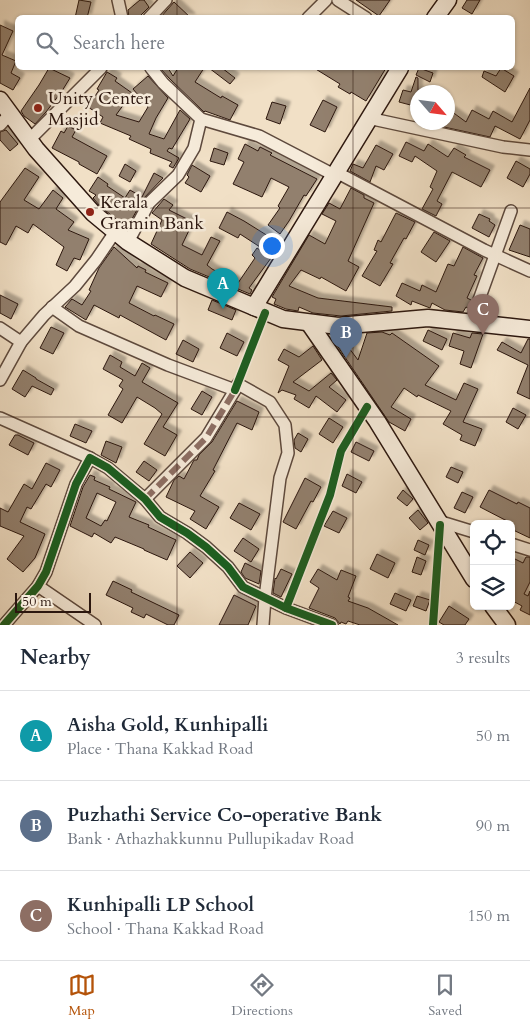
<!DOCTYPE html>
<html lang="en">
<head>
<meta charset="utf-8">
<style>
	:root { --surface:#fff; --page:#f2f2f3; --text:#1f2937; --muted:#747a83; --line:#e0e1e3; --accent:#b45309 }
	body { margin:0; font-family:Cardo,serif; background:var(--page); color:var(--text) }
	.controls { position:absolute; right:15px; bottom:15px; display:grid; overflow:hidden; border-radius:8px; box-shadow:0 1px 4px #0004 }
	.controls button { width:45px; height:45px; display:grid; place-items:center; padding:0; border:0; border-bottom:1px solid var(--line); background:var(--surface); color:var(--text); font:25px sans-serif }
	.compass { position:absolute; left:410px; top:85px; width:45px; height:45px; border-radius:50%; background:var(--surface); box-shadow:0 1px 4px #0004; rotate:118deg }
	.scale { position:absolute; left:15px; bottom:12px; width:76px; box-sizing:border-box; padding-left:5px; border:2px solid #2c170f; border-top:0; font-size:14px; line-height:18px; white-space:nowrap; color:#2c170f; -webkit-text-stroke:4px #f6ebda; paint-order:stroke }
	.you { position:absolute; left:271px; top:245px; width:18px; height:18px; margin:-12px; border:4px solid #fff; border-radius:50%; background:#1a73e8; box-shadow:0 0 0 8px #1a73e833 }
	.badge { display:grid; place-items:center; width:32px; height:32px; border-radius:50%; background:var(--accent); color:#fff; font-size:16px; font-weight:700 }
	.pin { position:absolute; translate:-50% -41px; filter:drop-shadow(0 1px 2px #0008) }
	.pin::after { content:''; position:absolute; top:26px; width:18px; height:15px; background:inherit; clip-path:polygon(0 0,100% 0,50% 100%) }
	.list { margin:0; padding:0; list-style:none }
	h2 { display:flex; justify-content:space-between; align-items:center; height:65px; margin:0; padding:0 20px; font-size:21px }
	h2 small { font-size:16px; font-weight:400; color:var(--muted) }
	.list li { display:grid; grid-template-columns:32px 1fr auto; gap:15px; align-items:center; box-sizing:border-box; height:90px; padding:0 20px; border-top:1px solid var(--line) }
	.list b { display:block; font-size:19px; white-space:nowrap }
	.list p { margin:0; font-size:16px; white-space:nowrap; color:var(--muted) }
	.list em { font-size:16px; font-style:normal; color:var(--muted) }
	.icon { flex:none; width:28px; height:28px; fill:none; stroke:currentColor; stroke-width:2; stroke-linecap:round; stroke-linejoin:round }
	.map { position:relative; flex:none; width:530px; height:625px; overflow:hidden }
	.search { position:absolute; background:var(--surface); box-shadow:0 1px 4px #0004; left:15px; right:15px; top:15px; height:55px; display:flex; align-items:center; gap:12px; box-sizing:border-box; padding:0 18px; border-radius:8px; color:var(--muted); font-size:19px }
	.sheet { height:335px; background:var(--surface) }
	nav { display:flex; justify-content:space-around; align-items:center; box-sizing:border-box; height:70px; border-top:1px solid var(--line); background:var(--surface); font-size:14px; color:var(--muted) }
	nav a { display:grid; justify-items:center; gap:2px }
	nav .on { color:var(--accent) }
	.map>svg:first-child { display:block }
</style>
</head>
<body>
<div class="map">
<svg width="530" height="625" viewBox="0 0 530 625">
	<defs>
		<filter id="shadow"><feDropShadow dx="4.5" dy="-4.5" stdDeviation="1" flood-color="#0004"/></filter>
	</defs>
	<rect width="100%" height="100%" fill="#f1e0c6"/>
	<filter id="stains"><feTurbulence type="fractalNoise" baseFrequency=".004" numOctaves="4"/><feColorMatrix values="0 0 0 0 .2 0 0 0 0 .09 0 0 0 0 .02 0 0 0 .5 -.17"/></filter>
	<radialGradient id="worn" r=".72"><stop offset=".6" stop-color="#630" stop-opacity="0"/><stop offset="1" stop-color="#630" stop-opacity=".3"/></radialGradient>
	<g fill="#92806e" stroke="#2c170f" fill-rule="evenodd" filter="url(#shadow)">
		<polygon points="79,0 91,2 87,18 75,18"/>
		<polygon points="140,0 144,0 149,7 138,18 129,18 128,10"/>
		<polygon points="356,0 390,0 379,16"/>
		<polygon points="467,0 480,0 472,14 462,8"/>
		<polygon points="174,2 191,18 160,18"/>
		<polygon points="0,25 13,31 2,55 16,61 11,73 20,78 13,90 0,83"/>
		<polygon points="49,68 70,78 62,91 46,112 35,124 24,116 21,111 39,85"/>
		<polygon points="160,68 168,68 173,76 178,68 204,68 195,82 221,98 222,96 238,105 230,120 205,111 204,112 169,78"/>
		<polygon points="209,68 222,68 235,78 230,84"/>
		<polygon points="314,68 386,68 366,101 351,92 350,94 338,87 340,84"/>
		<polygon points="419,68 433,73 430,82 416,75"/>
		<polygon points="501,68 514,76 505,92 482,77 484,71 496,76"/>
		<polygon points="107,72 117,78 115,81 132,93 116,115 139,122 148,107 133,89 148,76 168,98 156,118 149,134 164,139 180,110 190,119 172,149 169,148 167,151 179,158 173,168 169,166 172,162 150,153 151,149 129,139 131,136 100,123 103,117 88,107 99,90 97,89"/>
		<polygon points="416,77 418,78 418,107 399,102 403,90 411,92"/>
		<polygon points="530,88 530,120 520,139 495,126 490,137 444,127 438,122 448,122 448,116 451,111 466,122 472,110 489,119 493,111 512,122"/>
		<polygon points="323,100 337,107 325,132 310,125"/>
		<polygon points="272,102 286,106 280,124 266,119"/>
		<polygon points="68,126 76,130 72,137 107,156 97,174 79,164 79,162 52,148 61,131 64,133"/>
		<polygon points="6,130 18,144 10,151 0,140 0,132"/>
		<polygon points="406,142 424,151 428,144 448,157 454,148 466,155 464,157 490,170 481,187 452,172 437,201 442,204 436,216 422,209 433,189 430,187 437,171 415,156 412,162 399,156"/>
		<polygon points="245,144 258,151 260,147 272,153 270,155 317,179 306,196 304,195 289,221 280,234 268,225 280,208 278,206 289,187 271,178 262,197 233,184 244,162 238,159"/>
		<polygon points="376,145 393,154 384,170 376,166 370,182 350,171 353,164 363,168"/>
		<polygon points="214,148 228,153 224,165 210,161"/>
		<polygon points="516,161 530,169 530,174 523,187 507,178"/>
		<polygon points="125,164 136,171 130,182 119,176"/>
		<polygon points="192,165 210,176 201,192 185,183 189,177 187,175"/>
		<polygon points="25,168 39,177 24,200 39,209 53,190 63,198 56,209 74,222 68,230 89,239 80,260 74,258 67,271 56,265 64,247 33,224 28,233 16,226 6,245 0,242 0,202"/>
		<polygon points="154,173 163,178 143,199 127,228 100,206 93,198 96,195 89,191 98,177 108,184 107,186 125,198 130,190 142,197"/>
		<polygon points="351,188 364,195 364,198 374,203 348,261 359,267 346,291 321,277 320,279 301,270 289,286 318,298 392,307 392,311 341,316 313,313 299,307 298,311 286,309 274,304 276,299 272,297 309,235 325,244 336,221 322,214 329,203 340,209"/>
		<polygon points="164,199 173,205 169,210 193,222 182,245 202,255 211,237 220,241 207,265 212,269 238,283 255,258 252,255 257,248 271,258 249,288 252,290 250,294 190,269 151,244 162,220 152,213"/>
		<polygon points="227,212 244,221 268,236 260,247 240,234 238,238 219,228"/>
		<polygon points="396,213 415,222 406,239 404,238 390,263 393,264 380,286 362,276 377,251 374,250 378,240 381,242"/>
		<polygon points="479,214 490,219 489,221 495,225 489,237 472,228"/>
		<polygon points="520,225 530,229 530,257 509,250"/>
		<polygon points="434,232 450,241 436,262 421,252"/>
		<polygon points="114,247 137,268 138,266 146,270 145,272 168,283 161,297 137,286 129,303 154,316 155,315 174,324 166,340 120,315 119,318 94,305 86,320 65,307 72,299 82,305 91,291 89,290 99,268"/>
		<polygon points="463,247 483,258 474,275 477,276 467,298 471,300 468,308 466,307 463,312 445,310 432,303 430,308 412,301 411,305 396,296 402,283 420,291 422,285 436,292 448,264 454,266"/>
		<polygon points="0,295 18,304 11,319 0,313"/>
		<polygon points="212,300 236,310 232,320 208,310"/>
		<polygon points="51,327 64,333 53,354 40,348"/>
		<polygon points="428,330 447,339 442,350 423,341"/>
		<polygon points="382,332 390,335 392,333 439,366 425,385 456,400 464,383 478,389 463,422 482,429 475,446 460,440 462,435 443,424 451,411 418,395 417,397 404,388 391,407 411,419 405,431 389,422 334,341 338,338 347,350 349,348 358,360 367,333"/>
		<polygon points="227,333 244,342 237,356 220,348"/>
		<polygon points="453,333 470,338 472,333 483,334 471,368 460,364 464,351 449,346"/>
		<polygon points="528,339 530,339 530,399 517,393 528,365 497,350 502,342 521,353"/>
		<polygon points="183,340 199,349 193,362 176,354"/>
		<polygon points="313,346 322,360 293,382 309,391 331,373 337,380 329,387 346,400 337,412 316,396 309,408 294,399 296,395 282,390 278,393 289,366 278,360 284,349 299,357"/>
		<polygon points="110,355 122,362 120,367 135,376 142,363 150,368 142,382 178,403 163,427 177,435 165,456 144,444 162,414 155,408 137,397 122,423 108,415 123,389 119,386 123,380 103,369"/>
		<polygon points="23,370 36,378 36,379 54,389 51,395 32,386 25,397 12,389"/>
		<polygon points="202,391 212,397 202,415 191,409"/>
		<polygon points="237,401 259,412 252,430 237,423 213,470 215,471 200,496 219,507 206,529 190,519 195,511 166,497 174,480 179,476 184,479 194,460 197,460 199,455 212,442"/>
		<polygon points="513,408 526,415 518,429 506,422"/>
		<polygon points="329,418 343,427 333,443 319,434"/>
		<polygon points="75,424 92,431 86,443 70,436"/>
		<polygon points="298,433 308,439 301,452 295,448 294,440"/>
		<polygon points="15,435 18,435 34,443 28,455 9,445"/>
		<polygon points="106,441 122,447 116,463 101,455"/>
		<polygon points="356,442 374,451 369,461 351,452"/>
		<polygon points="144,461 157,470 149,481 136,472"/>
		<polygon points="46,463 60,470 51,487 46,484 31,509 27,507 20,522 45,534 35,558 23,572 7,559 24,536 0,526 0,508 8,512 24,484 32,489"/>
		<polygon points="451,467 463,472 458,483 446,477"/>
		<polygon points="347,474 362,482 356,493 342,486"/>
		<path d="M 90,475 L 95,477 L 94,480 L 110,487 L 109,489 L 136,502 L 129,517 L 149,525 L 148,527 L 176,540 L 167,560 L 144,550 L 144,549 L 115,537 L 111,543 L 94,533 L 92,537 L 70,526 L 83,487 ZM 97,493 L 116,502 L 107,521 L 105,520 L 101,526 L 86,518 Z"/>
		<polygon points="305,478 321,487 313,502 311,501 296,529 283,522"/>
		<polygon points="403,490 413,499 407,506 397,498"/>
		<polygon points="489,490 517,504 518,502 530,508 530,538 511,529 511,524 508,524 509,522 480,507"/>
		<polygon points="462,492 473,497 465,513 454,508"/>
		<polygon points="239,503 260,514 251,530 230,518"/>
		<polygon points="418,510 428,523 420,530 409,518"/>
		<polygon points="333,511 347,518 339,533 324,526"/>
		<polygon points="243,538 259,549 251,562 234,551"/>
		<polygon points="418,540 429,545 425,555 414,550"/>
		<polygon points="190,552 203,563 190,578 177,566"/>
		<polygon points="377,554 395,563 388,578 370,569"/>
		<polygon points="417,557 426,561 421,575 412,572"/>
		<polygon points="511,557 523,563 526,557 530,557 530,582 524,594 528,596 530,591 530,615 520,610 522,606 511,600"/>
		<polygon points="245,563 261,571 259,584 245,578 241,572"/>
		<polygon points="281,569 292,574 281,597 273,593 275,578 276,579"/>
		<polygon points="318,569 337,580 341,570 356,576 348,597 350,598 348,601 368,608 398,625 360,625 348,621 346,624 341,622 340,624 335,618 309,608 319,588 310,582"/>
		<polygon points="113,581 132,590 131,592 179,615 174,625 168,625 146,614 144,618 131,612 133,608 106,595"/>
		<polygon points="395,593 411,600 406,611 390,604"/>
		<polygon points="234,595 256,606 248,625 219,625"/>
		<polygon points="417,596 430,600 426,611 413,606"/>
		<polygon points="449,606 469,619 465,625 444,625 439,622"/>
	</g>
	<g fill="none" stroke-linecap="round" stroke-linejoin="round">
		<g stroke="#5d493d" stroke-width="14">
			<g id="street">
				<polyline points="118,0 122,18"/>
				<polyline points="338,0 366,18"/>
				<polyline points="149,18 166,0"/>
				<polyline points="308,18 326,0"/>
				<polyline points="368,118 503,147 530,150"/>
				<polyline points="201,119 259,136 334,175"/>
				<polyline points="0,125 10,114"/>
				<polyline points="29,140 101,68"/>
				<polyline points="336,172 484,250 530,271"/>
				<polyline points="128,242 149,203 178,175 194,148 201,119 163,83 151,68"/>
				<polyline points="52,307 79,326 168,365 235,390 206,438 145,499"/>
				<polyline points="471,322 511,211"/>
				<polyline points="0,328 21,342"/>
				<polyline points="0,380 21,342 44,315 75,286 96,260 115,232"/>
				<polyline points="238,384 270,402 285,425 288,453 280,478 265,598 263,625"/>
				<polyline points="0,418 90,458"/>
				<polyline points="438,521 474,532"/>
				<polyline points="511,544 530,550"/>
				<polyline points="38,586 95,625"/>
				<polyline points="4,625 38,586 46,572 76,484 90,458 108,468 145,499 160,517 187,533 206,547 228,567 243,587 286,608 332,625"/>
			</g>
		</g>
		<g stroke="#2c170f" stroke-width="19">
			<g id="secondary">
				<polyline points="435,18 448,0"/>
				<polyline points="0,100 36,149 93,213 128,242 185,278 283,319 338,326 428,318 530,329"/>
				<polyline points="254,307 400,68"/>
				<polyline points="309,323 377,421 474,579"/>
				<polyline points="493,606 507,625"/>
			</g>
		</g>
		<use href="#street" stroke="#f6ebda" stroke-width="11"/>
		<use href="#secondary" stroke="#f6ebda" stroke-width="16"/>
		<polyline stroke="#8d6e63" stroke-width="6" stroke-dasharray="12 6" stroke-linecap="butt" points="145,499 206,438 235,390"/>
		<g stroke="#f6ebda" stroke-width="11">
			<g id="cycleway">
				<polyline points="235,390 265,313"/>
				<polyline points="286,608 330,495 341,451 367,407"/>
				<polyline points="4,625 38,586 46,572 76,484 90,458 108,468 145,499 160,517 187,533 206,547 228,567 243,587 286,608 332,625"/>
				<polyline points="433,625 440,525"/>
			</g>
		</g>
		<use href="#cycleway" stroke="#1b5e20" stroke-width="8"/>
	</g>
	<path fill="none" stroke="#2c170f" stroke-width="1" stroke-opacity="0.55" d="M 177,0 L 177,18M 353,0 L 353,18M 177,68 L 177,625M 353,68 L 353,625M 0,208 L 530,208M 0,417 L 530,417"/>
	<g fill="#8f2418" stroke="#f6ebda" stroke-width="2">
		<circle cx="38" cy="108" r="5"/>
		<circle cx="90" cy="212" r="5"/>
	</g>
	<g text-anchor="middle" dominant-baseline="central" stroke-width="5" stroke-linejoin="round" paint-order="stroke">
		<g font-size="18" fill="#2c170f" stroke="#f6ebda" text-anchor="start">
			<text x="48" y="98">Unity Center<tspan x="48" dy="21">Masjid</tspan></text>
			<text x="100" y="202">Kerala<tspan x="100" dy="21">Gramin Bank</tspan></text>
		</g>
	</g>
	<rect width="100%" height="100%" filter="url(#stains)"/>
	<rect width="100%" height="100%" fill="url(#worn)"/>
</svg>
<div class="controls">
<button><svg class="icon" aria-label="locate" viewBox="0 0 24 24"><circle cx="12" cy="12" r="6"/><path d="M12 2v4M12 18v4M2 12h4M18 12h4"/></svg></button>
<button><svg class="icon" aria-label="layers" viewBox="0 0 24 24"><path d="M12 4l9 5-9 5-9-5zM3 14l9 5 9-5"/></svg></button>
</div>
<svg class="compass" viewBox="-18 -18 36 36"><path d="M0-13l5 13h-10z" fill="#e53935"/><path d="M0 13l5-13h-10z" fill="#747a83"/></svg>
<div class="scale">50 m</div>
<div class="you"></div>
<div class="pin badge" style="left:223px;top:309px;background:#0f9aa8">A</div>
<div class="pin badge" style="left:346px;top:358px;background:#5c6f8a">B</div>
<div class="pin badge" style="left:483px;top:335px;background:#8d6e63">C</div>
<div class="search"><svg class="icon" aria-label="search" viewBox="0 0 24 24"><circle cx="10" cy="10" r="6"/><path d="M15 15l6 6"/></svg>Search here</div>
</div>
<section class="sheet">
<h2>Nearby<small>3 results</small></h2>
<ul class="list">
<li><span class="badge" style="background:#0f9aa8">A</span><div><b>Aisha Gold, Kunhipalli</b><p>Place · Thana Kakkad Road</p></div><em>50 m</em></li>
<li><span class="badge" style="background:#5c6f8a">B</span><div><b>Puzhathi Service Co-operative Bank</b><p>Bank · Athazhakkunnu Pullupikadav Road</p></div><em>90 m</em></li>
<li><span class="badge" style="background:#8d6e63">C</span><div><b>Kunhipalli LP School</b><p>School · Thana Kakkad Road</p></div><em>150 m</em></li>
</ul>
</section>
<nav>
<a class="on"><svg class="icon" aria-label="map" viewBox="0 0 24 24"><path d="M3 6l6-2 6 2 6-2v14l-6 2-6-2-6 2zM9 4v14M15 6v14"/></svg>Map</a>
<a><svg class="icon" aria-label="directions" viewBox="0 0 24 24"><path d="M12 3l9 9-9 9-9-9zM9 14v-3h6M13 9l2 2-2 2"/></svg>Directions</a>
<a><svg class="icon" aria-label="saved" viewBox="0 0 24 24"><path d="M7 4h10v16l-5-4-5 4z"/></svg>Saved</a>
</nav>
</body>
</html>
